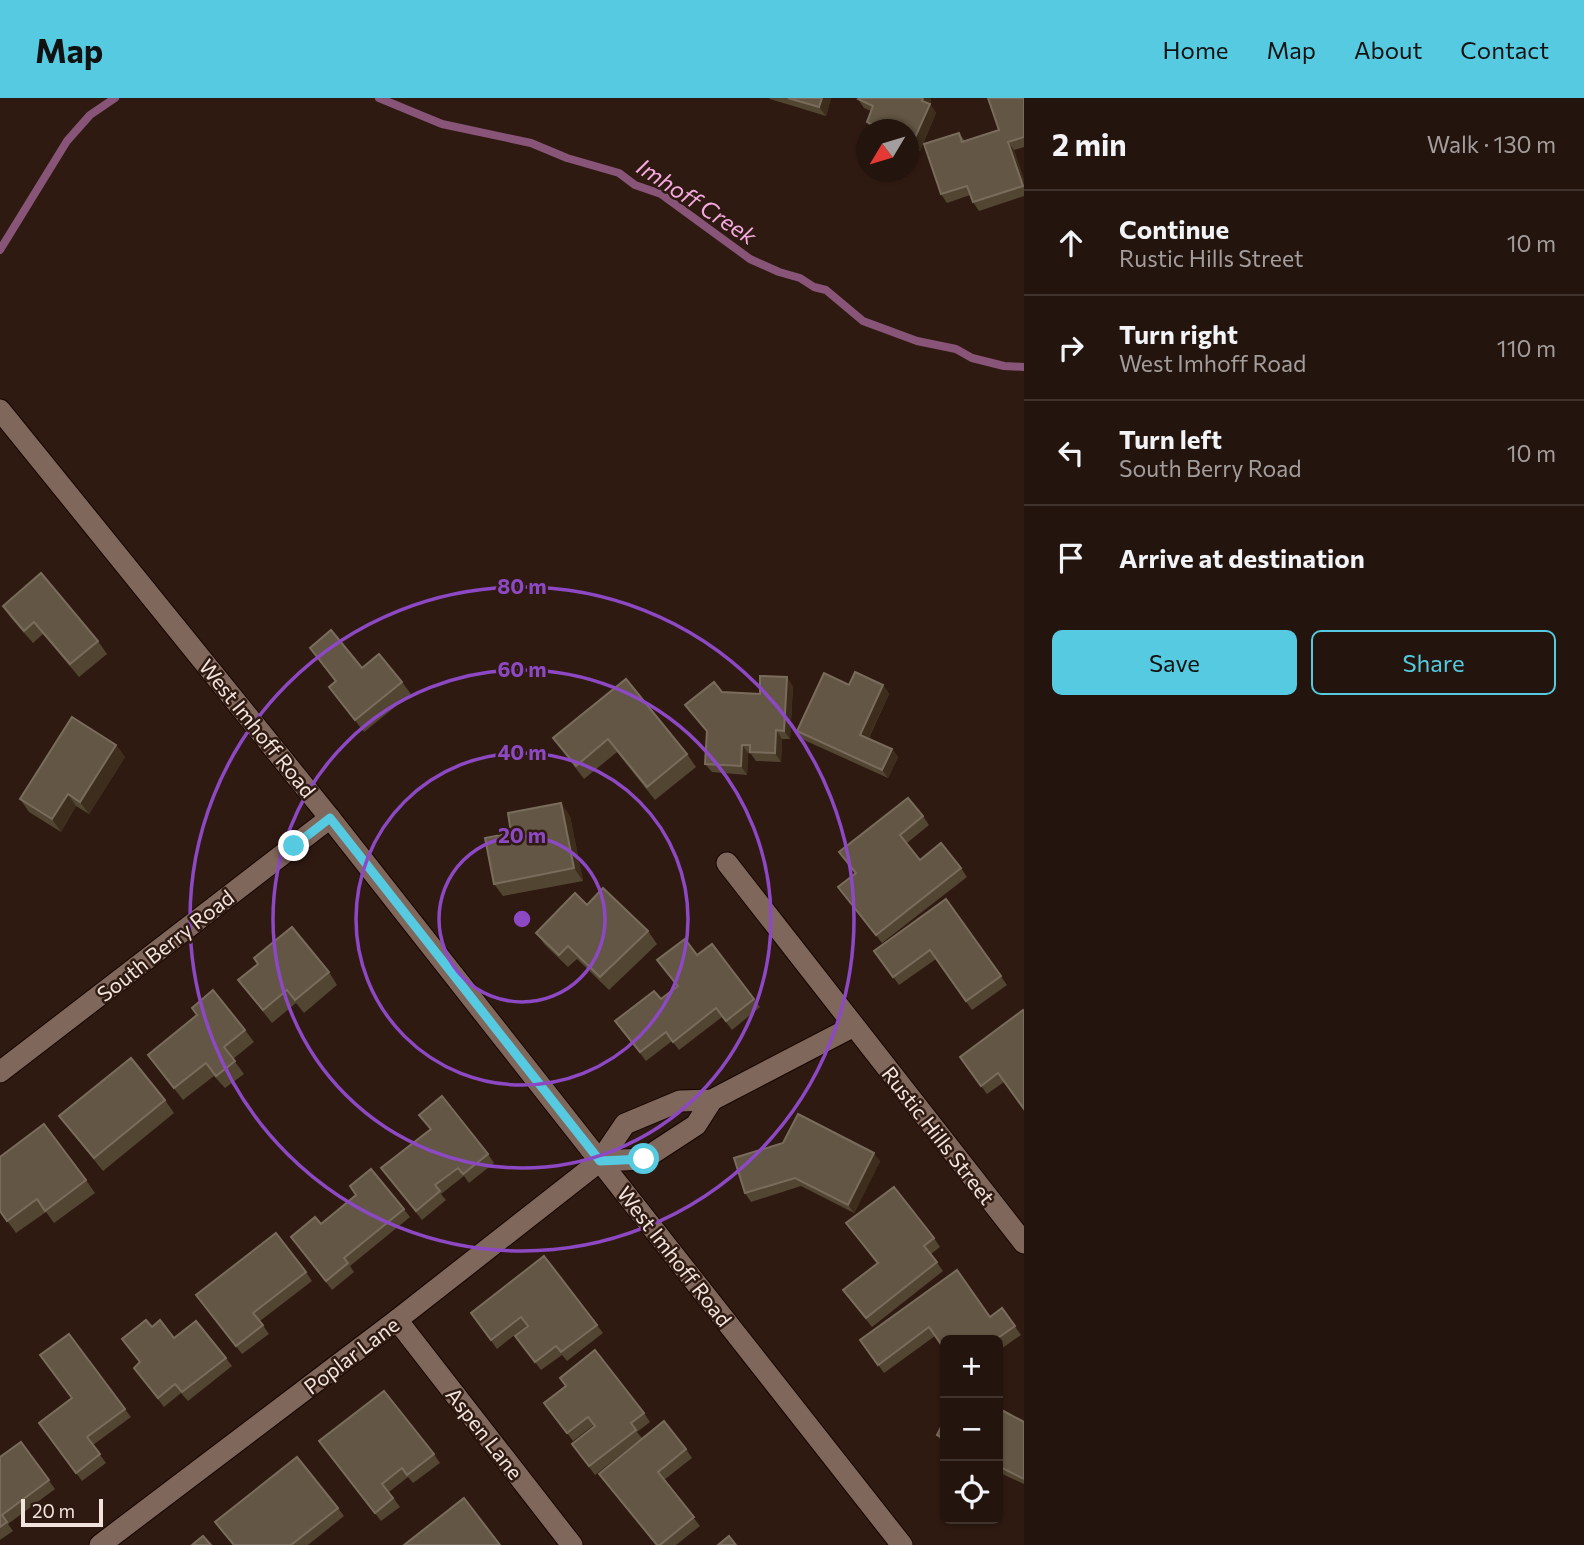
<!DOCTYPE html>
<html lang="en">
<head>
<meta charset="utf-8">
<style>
	:root { --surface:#23140d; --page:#2f211b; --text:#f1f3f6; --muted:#a39e9d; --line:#40332e; --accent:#55cae0 }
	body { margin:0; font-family:Commissioner,sans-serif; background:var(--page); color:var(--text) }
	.controls { position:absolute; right:21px; bottom:21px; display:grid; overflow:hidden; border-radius:10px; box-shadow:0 2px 5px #0004 }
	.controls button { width:63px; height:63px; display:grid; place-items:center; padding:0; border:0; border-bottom:2px solid var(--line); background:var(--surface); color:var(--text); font:35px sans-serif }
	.compass { position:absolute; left:856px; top:21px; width:63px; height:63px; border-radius:50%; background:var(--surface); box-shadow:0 2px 5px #0004; rotate:232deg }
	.scale { position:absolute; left:21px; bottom:18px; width:82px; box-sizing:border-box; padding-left:7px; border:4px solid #f2e4dd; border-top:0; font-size:19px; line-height:24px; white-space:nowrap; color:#f2e4dd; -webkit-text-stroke:5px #2f1a11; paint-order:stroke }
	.stop { position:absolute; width:21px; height:21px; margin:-16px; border:5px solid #55cae0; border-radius:50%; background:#fff }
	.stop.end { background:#55cae0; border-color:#fff; box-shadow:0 2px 7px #0008 }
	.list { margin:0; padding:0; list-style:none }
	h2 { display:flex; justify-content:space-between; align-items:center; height:91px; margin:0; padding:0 28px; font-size:30px }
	h2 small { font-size:23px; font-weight:400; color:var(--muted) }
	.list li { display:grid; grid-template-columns:46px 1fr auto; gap:21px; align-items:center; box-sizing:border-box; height:105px; padding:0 28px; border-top:2px solid var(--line) }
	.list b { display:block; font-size:26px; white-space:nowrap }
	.list p { margin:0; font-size:23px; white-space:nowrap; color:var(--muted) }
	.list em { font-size:23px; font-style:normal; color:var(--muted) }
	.actions { display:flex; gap:14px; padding:21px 28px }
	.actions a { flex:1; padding:16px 0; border:2px solid var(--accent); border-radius:10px; text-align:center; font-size:24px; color:var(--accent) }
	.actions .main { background:var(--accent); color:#111 }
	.icon { flex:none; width:38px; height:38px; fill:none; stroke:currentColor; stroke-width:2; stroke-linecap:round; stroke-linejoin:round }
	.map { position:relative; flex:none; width:1024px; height:1447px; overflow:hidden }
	header { display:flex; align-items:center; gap:42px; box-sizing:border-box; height:98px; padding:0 35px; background:var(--accent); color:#111 }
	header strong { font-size:33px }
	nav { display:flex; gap:38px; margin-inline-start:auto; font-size:24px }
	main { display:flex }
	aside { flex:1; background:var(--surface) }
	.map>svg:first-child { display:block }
</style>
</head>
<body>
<header>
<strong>Map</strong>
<nav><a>Home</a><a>Map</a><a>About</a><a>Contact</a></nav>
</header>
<main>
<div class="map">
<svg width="1024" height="1447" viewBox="0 0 1024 1447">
	<rect width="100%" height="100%" fill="#2f1a11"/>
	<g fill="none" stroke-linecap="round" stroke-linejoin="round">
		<g stroke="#885579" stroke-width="8">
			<path d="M379 0 442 26 531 45 567 60 619 75 635 87 661 96 750 161 779 174 800 180 814 189 826 192 863 223 917 243 956 251 972 260 1004 268 1024 269"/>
			<path d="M0 152 67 43 90 17 115 0"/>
		</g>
		<g stroke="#160501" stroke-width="23">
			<g id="minor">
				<path d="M727 765 1024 1145"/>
				<path d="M600 1063 644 1061 696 1027 712 1002"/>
				<path d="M397 1222 572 1447"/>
				<path d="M100 1447 397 1222 600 1063 625 1026 680 1003 712 1002 854 928"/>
			</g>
		</g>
		<g stroke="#160501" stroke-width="23">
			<g id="tertiary">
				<path d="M0 312 330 720 902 1447"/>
				<path d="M0 974 330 720"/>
			</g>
		</g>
		<use href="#minor" stroke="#80675c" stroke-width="21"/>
		<use href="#tertiary" stroke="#80675c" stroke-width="21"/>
	</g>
	<g fill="#524532">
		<path d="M769 0H831L826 18 770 1Z"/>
		<path d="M859 0H930L931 2 930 6 936 15 920 53 908 48V32H872L867 24 871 13 864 10 858 1Z"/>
		<path d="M1024 0V49L1014 52 1024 82V98L979 113 973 104 970 97 947 105 941 96 959 35 965 43 999 32Z"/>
		<path d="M3 508 98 543 107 556 79 579 43 536 33 545 11 520Z"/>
		<path d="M310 550 362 570 402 584 411 596 364 634 329 589 335 584Z"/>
		<path d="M626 581 687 656 696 669 655 702 617 654 584 681 553 640Z"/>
		<path d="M849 587H883L889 596 869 640 892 651 898 659 888 680 804 642 797 633Z"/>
		<path d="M793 588 790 641H782L781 664 756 663 751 656 748 655 747 677 712 674 705 666 707 634 685 607 722 594 760 596Z"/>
		<path d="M116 647 125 659 89 716 76 708 61 734 29 714 20 701Z"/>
		<path d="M570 718 583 783 503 798 494 786 511 735Z"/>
		<path d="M923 718 929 727 907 745 920 762 961 770 967 779 882 845 838 789 855 776 839 754Z"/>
		<path d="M946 801 1007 887 972 912 936 861 899 887 874 853Z"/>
		<path d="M587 807 648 833 657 846 609 892 577 861 568 869 545 847 536 835Z"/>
		<path d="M697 857 754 901 760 909 732 932 722 919 679 952 672 943 646 963 615 923 661 901 677 889 657 862Z"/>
		<path d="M329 874 337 887 304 915 296 905 272 925 238 882Z"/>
		<path d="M1023 912 1004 984 987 996 960 959Z"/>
		<path d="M245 932 254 944 233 961 244 976 225 990 214 978 183 1002 148 957Z"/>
		<path d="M165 1002 174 1015 103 1073 59 1018Z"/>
		<path d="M783 1045 880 1063 854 1115 801 1088 751 1104 745 1095Z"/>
		<path d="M488 1056 494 1065 469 1085 464 1078 441 1096 446 1102 422 1122 381 1070Z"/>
		<path d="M86 1082 95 1095 54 1125 46 1114 16 1135 0 1113Z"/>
		<path d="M404 1111 410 1119 350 1168 354 1174 332 1192 291 1139 321 1126Z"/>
		<path d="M846 1125 934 1140 940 1149 931 1156 943 1173 872 1229 843 1192 877 1166Z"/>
		<path d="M544 1158 603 1235 567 1263 562 1257 541 1272 515 1238 528 1228 527 1227 497 1251 471 1215Z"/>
		<path d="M306 1174 312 1183 260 1223 269 1236 242 1256 196 1197Z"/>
		<path d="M1002 1210 1021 1237 998 1253V1242H945L935 1238 884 1275 860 1242 990 1219Z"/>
		<path d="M152 1229 174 1240 226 1260 232 1268 188 1303 181 1295 164 1309 134 1270 140 1265Z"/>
		<path d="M69 1236 131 1319 93 1347 106 1365 82 1383 39 1325 71 1300Z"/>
		<path d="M544 1305 644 1315 650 1324 637 1334 642 1340 595 1377 572 1346 595 1328 594 1327 573 1343Z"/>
		<path d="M998 1310 1024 1324V1386L998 1374V1375Z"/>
		<path d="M945 1321V1347L943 1346 937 1337Z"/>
		<path d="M319 1343 434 1356 440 1365 413 1385 408 1379 389 1394 400 1409 381 1423Z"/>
		<path d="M21 1344 55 1391 8 1426 13 1433 0 1442V1359Z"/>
		<path d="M686 1351 692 1360 664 1382 700 1428 676 1447H656L599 1376Z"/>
		<path d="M338 1410 344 1418 308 1447H233L215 1424Z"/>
	</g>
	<g fill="#3d2d1d">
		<path d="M822 0H831L826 18 819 9Z"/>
		<path d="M923 0H930L931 2 928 10 930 6 936 15 920 53 913 44Z"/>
		<path d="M1008 44 1014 52 1024 82V89Z"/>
		<path d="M787 579 793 588 790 641 784 633Z"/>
		<path d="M883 587 889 596 866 645 860 637Z"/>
		<path d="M776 632 782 641 781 664 775 655Z"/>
		<path d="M116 647 125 659 89 716 80 704Z"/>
		<path d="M742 647 748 655 747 677 741 668Z"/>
		<path d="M892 651 898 659 888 680 882 672Z"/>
		<path d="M68 696 76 708 61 734 52 721Z"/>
		<path d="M561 705 570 718 583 783 574 770Z"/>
		<path d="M874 1055 880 1063 854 1115 848 1107Z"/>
	</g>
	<g fill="#635644" stroke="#7a6c5c" stroke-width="2">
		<path d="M788 0H822L819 9Z"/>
		<path d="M859 0H923L922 3 930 6 913 44 908 42V32H884L867 24 873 8 858 1Z"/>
		<path d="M988 0H1024V39L1008 44 1023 88 973 104 967 88 941 96 924 46 959 35 962 44 999 32Z"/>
		<path d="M41 475 98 543 70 566 34 524 24 533 3 508Z"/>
		<path d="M331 532 362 570 379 556 402 584 355 622 329 589 336 583 310 550Z"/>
		<path d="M855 574 883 587 860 637 892 651 882 672 797 633 824 575 849 587Z"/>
		<path d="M760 578 787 579 784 633 776 632 775 655 750 654V647H742L741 668 705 666 707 633 685 607 714 584 722 594 760 596Z"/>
		<path d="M626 581 687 656 647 689 608 641 576 668 553 640Z"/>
		<path d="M72 619 116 647 80 704 68 696 52 721 20 701Z"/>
		<path d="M908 700 923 718 900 737 920 762 941 745 961 770 876 837 838 789 856 775 839 754Z"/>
		<path d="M561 705 574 770 494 786 485 740 511 735 508 715Z"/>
		<path d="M603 790 648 833 600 879 568 848 559 857 536 835 575 795 587 807Z"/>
		<path d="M946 801 1001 878 966 903 930 852 893 879 874 853Z"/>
		<path d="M292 829 329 874 295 902 287 892 263 912 238 882 258 866 254 860Z"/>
		<path d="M685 841 697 857 712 846 754 901 726 923 716 910 673 944 666 934 640 954 615 923 654 893 661 901 678 888 657 862Z"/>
		<path d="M213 892 245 932 224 949 235 963 216 978 206 965 174 990 148 957 197 917 192 910Z"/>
		<path d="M1023 912 1024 913V1011L998 975 981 988 960 959Z"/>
		<path d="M131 960 165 1002 94 1060 59 1018Z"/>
		<path d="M442 998 488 1056 463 1076 458 1070 435 1087 440 1093 416 1113 381 1070 431 1031 419 1017Z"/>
		<path d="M798 1016 874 1055 848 1107 795 1080 745 1095 734 1060 783 1045Z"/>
		<path d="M44 1026 86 1082 45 1113 37 1101 7 1123 0 1113V1059Z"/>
		<path d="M371 1071 404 1111 344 1160 348 1165 326 1183 291 1139 315 1119 321 1126 356 1097 350 1088Z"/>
		<path d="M894 1089 934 1140 924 1148 937 1164 866 1220 843 1192 878 1165 846 1125Z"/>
		<path d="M276 1135 306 1174 253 1215 263 1227 236 1248 196 1197Z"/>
		<path d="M544 1158 597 1227 561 1254 556 1248 535 1264 515 1238 528 1228 521 1219 491 1242 471 1215Z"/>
		<path d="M957 1172 990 1219 1002 1210 1015 1228 995 1242H945V1252L929 1229 878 1267 860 1242Z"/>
		<path d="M146 1222 152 1229 160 1222 174 1240 196 1223 226 1260 182 1294 175 1286 158 1300 134 1270 140 1264 122 1241Z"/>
		<path d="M69 1236 125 1311 87 1339 100 1356 76 1375 39 1325 72 1300 40 1257Z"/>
		<path d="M595 1252 644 1315 631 1325 636 1332 589 1368 572 1346 595 1328 588 1319 567 1335 544 1305 566 1288 560 1280Z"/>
		<path d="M384 1293 434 1356 407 1377 402 1370 382 1386 393 1400 375 1415 319 1343Z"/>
		<path d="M998 1310 1024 1324V1381L998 1368Z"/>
		<path d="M945 1321V1341L937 1337Z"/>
		<path d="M664 1323 686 1351 658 1374 694 1419 660 1447H657L599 1376Z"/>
		<path d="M21 1344 49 1382 2 1417 7 1424 0 1429V1359Z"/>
		<path d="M297 1359 338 1410 291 1447H234L215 1424Z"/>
		<path d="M464 1400 500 1447H404Z"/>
		<path d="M203 1438 211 1447H192Z"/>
		<path d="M729 1438 736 1447H718Z"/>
	</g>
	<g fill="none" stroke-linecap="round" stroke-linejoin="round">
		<path stroke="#55cae0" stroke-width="9" d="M294 748 330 720 600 1063 644 1061"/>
	</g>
	<g fill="none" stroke="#8d48c4" stroke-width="3.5">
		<circle cx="522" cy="821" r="83"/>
		<circle cx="522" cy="821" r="166"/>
		<circle cx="522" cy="821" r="249"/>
		<circle cx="522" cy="821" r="332"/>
	</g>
	<g text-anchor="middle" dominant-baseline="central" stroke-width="5" stroke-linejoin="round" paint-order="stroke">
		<g font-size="21" fill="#f2e4dd" stroke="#2f1a11">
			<text transform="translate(258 630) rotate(51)">West Imhoff Road</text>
			<text transform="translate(165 847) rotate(-38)">South Berry Road</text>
			<text transform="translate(939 1037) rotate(52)">Rustic Hills Street</text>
			<text transform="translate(675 1158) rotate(52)">West Imhoff Road</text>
			<text transform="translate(351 1257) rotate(-37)">Poplar Lane</text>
			<text transform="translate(485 1335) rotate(52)">Aspen Lane</text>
		</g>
		<g font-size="23" font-style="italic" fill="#f7aae1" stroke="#2f1a11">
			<text transform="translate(697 103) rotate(33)">Imhoff Creek</text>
		</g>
	</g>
	<circle cx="522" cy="821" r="10" fill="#8d48c4" stroke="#2f1a11" stroke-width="3.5"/>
	<g font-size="21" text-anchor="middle" font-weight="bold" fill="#8d48c4" stroke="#2f1a11" stroke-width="5" stroke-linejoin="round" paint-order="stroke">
		<text x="522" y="496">80 m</text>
		<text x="522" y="579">60 m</text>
		<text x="522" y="662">40 m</text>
		<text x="522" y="745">20 m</text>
	</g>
</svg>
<div class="controls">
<button>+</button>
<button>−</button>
<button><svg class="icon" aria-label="locate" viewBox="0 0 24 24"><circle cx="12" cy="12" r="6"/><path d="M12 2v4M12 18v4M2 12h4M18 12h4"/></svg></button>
</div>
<svg class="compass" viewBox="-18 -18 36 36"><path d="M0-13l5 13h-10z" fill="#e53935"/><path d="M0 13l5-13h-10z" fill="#a39e9d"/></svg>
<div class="scale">20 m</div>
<div class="stop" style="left:644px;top:1061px"></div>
<div class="stop end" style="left:294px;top:748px"></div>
</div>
<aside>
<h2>2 min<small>Walk · 130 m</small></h2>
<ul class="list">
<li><svg class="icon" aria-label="ahead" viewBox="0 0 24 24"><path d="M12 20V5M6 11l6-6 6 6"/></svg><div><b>Continue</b><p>Rustic Hills Street</p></div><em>10 m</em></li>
<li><svg class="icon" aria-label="right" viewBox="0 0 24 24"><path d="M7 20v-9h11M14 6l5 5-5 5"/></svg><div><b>Turn right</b><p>West Imhoff Road</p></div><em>110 m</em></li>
<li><svg class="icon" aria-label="left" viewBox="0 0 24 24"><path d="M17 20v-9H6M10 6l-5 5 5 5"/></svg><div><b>Turn left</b><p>South Berry Road</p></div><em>10 m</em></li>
<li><svg class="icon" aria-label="arrive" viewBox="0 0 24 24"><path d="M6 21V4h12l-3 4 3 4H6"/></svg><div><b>Arrive at destination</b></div></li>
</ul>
<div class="actions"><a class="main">Save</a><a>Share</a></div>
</aside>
</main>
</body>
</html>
